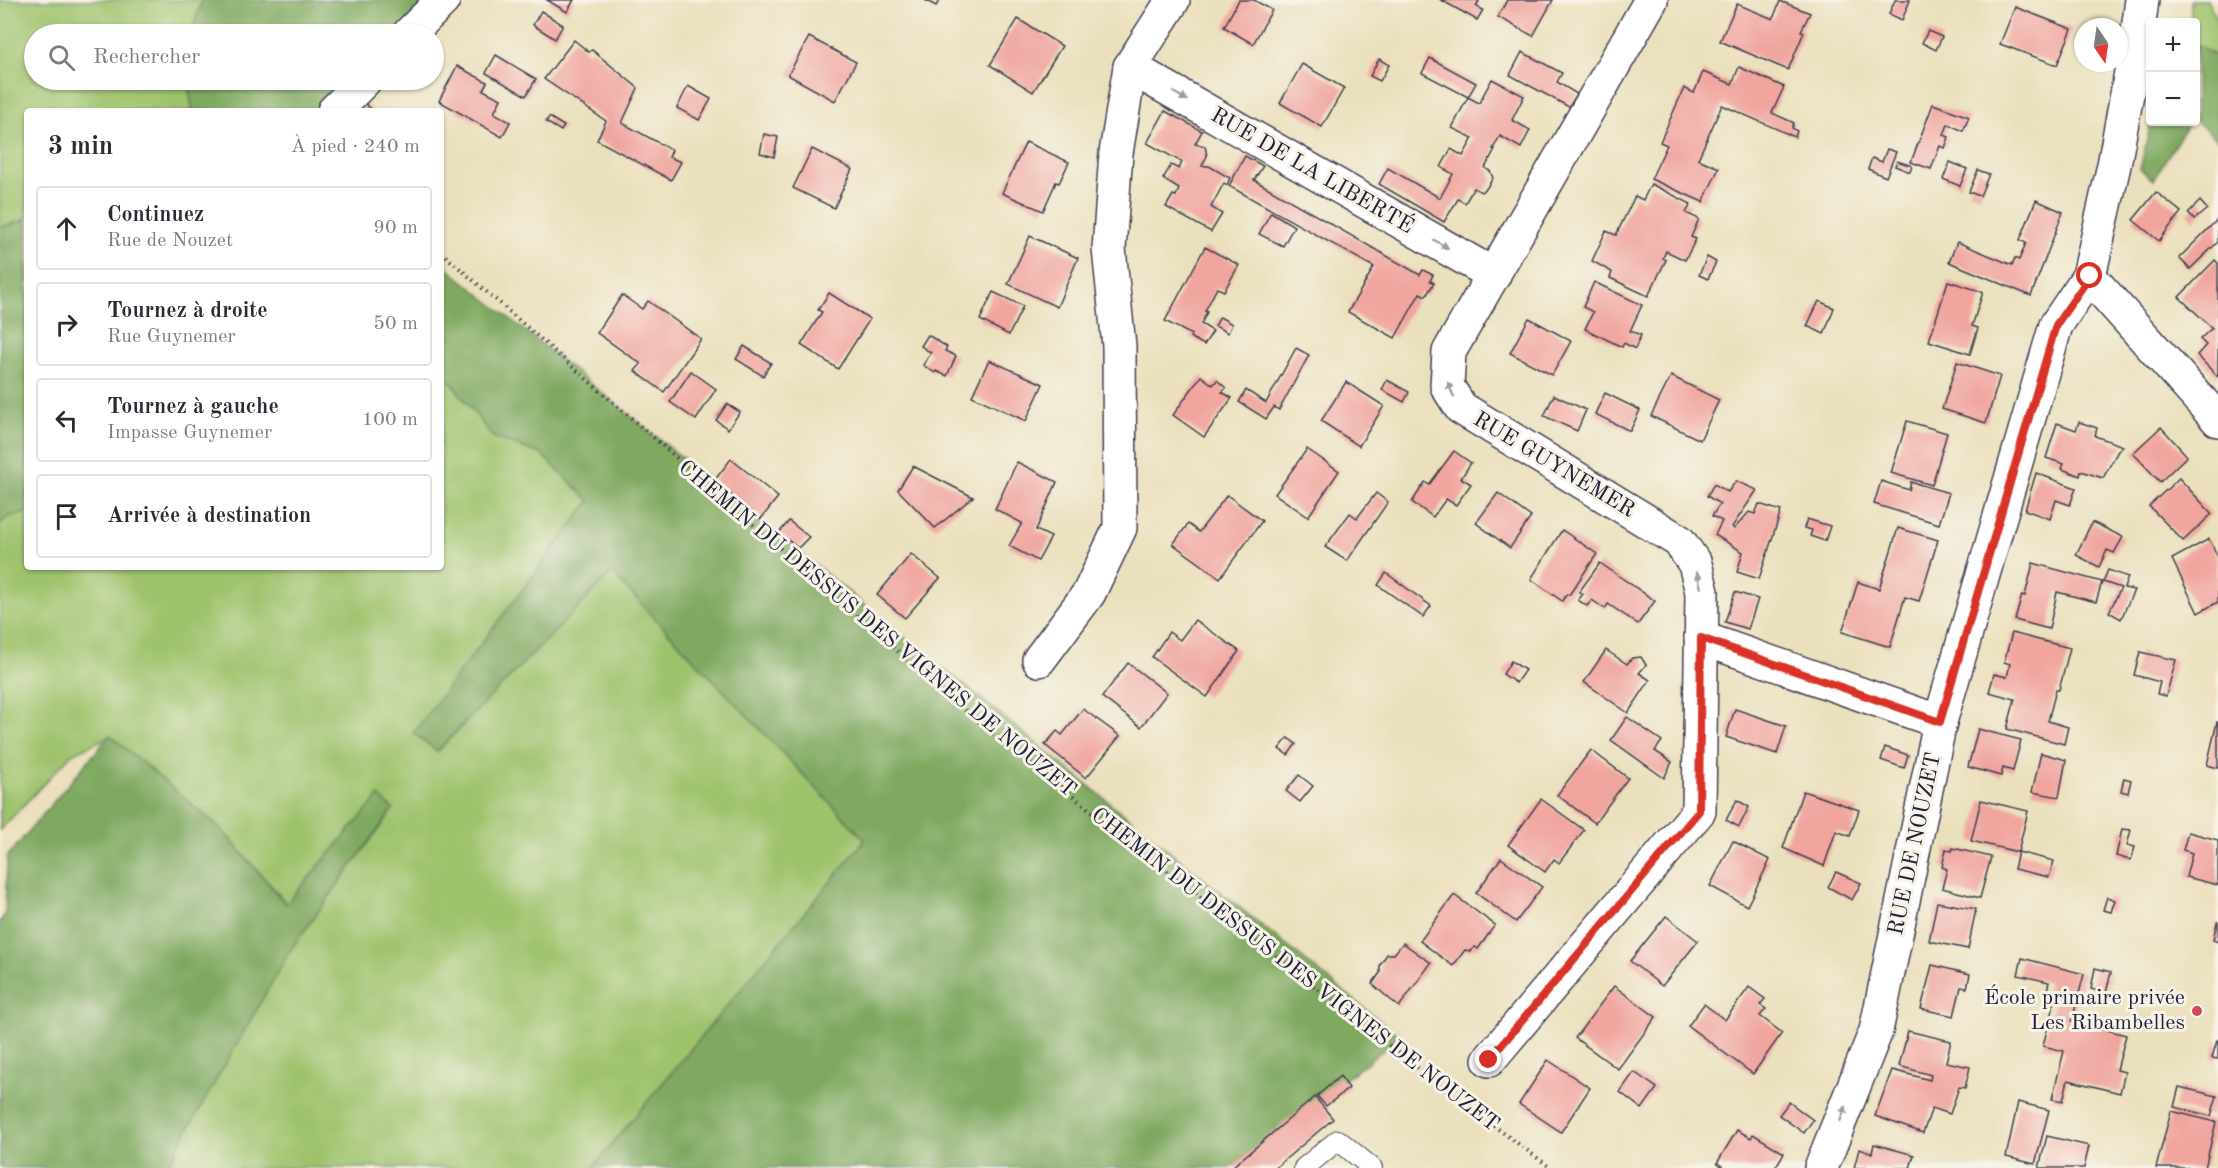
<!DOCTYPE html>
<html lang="fr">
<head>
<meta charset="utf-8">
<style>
	:root { --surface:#fff; --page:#f7f7f7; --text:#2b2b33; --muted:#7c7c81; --line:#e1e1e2 }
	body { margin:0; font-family:"Old Standard TT",serif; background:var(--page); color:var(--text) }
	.controls { position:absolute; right:18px; top:18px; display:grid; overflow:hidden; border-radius:6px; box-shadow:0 2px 4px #0004 }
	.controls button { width:54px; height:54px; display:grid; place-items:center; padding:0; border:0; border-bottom:2px solid var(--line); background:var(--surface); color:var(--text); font:30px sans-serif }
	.compass { position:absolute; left:2074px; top:18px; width:54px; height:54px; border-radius:50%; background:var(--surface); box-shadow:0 2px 4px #0004; rotate:167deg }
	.stop { position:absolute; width:18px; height:18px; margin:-14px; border:4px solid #d93025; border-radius:50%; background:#fff }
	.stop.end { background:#d93025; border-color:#fff; box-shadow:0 2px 6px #0008 }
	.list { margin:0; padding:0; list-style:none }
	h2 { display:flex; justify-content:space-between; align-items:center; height:78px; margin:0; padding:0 24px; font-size:26px }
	h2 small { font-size:20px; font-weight:400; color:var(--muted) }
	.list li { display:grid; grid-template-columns:39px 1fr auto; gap:18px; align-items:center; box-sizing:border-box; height:84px; margin:0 12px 12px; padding:0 12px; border:2px solid var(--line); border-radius:6px }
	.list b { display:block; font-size:22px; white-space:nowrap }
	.list p { margin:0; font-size:20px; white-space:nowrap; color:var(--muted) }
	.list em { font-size:20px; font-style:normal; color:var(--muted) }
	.icon { flex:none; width:33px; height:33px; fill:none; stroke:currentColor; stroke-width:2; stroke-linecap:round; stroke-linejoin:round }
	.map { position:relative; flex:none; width:2218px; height:1168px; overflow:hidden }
	.search { position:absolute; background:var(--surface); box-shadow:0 2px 4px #0004; left:24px; top:24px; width:420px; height:66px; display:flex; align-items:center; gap:15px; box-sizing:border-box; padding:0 21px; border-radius:33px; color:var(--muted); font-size:22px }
	.panel { position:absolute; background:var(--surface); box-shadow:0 2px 4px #0004; left:24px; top:108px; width:420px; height:462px; border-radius:6px }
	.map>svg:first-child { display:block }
</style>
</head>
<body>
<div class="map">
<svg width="2218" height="1168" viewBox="0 0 2218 1168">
	<rect width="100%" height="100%" fill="#f7f3e8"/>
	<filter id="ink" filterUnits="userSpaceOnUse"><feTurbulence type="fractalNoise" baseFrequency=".0167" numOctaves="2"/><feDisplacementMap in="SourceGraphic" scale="12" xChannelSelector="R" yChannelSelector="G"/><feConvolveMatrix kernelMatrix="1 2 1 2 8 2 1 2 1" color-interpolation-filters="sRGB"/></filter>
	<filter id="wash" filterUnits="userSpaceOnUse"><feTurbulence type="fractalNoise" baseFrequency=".008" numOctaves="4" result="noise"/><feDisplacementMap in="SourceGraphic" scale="24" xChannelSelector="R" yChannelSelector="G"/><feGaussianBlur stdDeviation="1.35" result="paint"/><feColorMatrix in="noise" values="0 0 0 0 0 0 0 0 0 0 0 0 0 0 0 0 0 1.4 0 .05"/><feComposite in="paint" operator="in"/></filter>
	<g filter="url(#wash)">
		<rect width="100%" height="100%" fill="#ebe0bd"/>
		<g fill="#9fc36d" stroke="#607254" stroke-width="1.5">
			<path d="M0 0H202L191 34H34V80H187L193 111H27V219L0 228Z"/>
			<path d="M2191 0H2207L2218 19V57L2196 45V22H2191Z"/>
			<path d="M441 369 493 437 541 454 590 501 414 733 438 751 611 572 866 840 592 1168H166L291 949 393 809 379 797 287 904 221 829 110 736 72 754 0 830V524L8 517 27 513V567H441Z"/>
		</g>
		<g fill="#7fa960" stroke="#50664e" stroke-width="1.5">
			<path d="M202 0H435L400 34H191Z"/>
			<path d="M2196 45 2218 57V140L2196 121Z"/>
			<path d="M187 80H356L324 111H193Z"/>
			<path d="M2151 122H2189L2153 180 2140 169Z"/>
			<path d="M27 219V513L8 517 0 524V228Z"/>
			<path d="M441 263 1400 1037 1230 1168H592L865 840 612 573 437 751 413 733 590 501 541 454 493 437 441 369Z"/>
			<path d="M110 735 221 829 286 904 379 796 393 809 291 949 166 1168H3L0 1166V922L5 914 7 857Z"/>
		</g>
		<g id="blocks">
			<g fill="#f0a59f">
				<path d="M547 0H574L567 12Z"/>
				<path d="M925 0H940L936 6Z"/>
				<path d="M1239 0H1254L1272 10 1253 44 1224 27Z"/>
				<path d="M1441 0H1477L1479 1 1476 6 1483 10 1477 20Z"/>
				<path d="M1507 0H1553L1533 36 1498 17Z"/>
				<path d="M1895 0H1910L1902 20 1889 14Z"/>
				<path d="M1780 1 1810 13 1801 31 1804 32 1788 70 1720 41 1737 4 1773 19Z"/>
				<path d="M2015 7 2072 29 2057 65 2000 44Z"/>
				<path d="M541 11 563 25 555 39 533 25Z"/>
				<path d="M1018 19 1062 46 1033 92 990 65Z"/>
				<path d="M1928 31 1942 37 1936 50 1922 43Z"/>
				<path d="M809 37 856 62 835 101 788 75Z"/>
				<path d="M574 40 589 52 592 50 638 88 622 123 672 150 669 157 681 162 671 180 597 140 606 121 544 79Z"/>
				<path d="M1522 52 1562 73 1557 82 1577 94 1569 107 1510 75Z"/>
				<path d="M496 55 536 79 526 96 486 73Z"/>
				<path d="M1430 58 1476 83 1468 97 1422 73Z"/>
				<path d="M1379 59 1389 65 1380 81 1370 76Z"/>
				<path d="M1302 64 1344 88 1322 127 1280 103Z"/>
				<path d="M457 66 487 82 483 90 501 99 494 113 510 122 502 137 439 101Z"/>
				<path d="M1739 67 1784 87 1772 113 1794 123 1792 128 1797 131 1795 137 1722 105 1698 159 1719 168 1703 202 1651 179 1667 145 1660 142 1684 88 1694 93 1703 72 1732 84Z"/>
				<path d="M1492 79 1524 96 1512 120 1530 130 1521 148 1500 136 1493 149H1495L1485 168 1490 171 1493 178 1486 189 1481 192 1474 188 1465 203 1458 199 1444 222 1379 184 1388 168 1440 198 1453 174 1441 167 1451 149 1463 156 1473 138 1452 128 1468 97 1479 103Z"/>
				<path d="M688 86 711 99 699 120 677 108Z"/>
				<path d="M364 103 374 111H357Z"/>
				<path d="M1933 104 1969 117 1963 131 1948 124 1944 135 1949 137 1945 148 1940 146 1931 169 1911 162Z"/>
				<path d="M1165 111 1202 131 1195 144 1205 146 1207 156 1202 166H1209L1230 178 1227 185 1224 183 1211 207 1222 214 1211 232 1166 207 1173 195 1176 196 1179 189 1163 179 1171 165 1179 169 1182 162 1147 143Z"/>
				<path d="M549 117 564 126 561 131 546 122Z"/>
				<path d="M764 134 778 137 774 157 760 153Z"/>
				<path d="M1026 142 1069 162 1059 183 1056 182 1043 211 1002 193Z"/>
				<path d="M812 149 852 169 834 208 793 188Z"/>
				<path d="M1887 149 1896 152 1886 177 1868 169 1872 158 1882 162Z"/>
				<path d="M1245 156 1263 166 1254 180 1420 275 1423 270 1433 275 1430 281 1434 283 1426 296 1420 293 1395 338 1348 312 1374 267 1229 186Z"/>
				<path d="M1897 161 1912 166 1910 172 1895 166Z"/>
				<path d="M1950 162 1967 169 1960 186 1943 179Z"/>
				<path d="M1978 170 1989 174 1980 196 1969 192Z"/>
				<path d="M1651 184 1691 204 1686 213 1699 219 1691 237 1696 239 1685 260 1666 251 1663 258 1666 260 1648 296 1610 278 1612 272 1592 261 1606 231 1616 235 1635 196 1643 200Z"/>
				<path d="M2156 192 2181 212 2159 241 2133 220Z"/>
				<path d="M2036 200 2063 212 2031 296 1949 262 1957 242 2012 265 2015 258 2019 260 2026 243 2020 240Z"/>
				<path d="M2200 201 2207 209 2194 220 2188 213Z"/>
				<path d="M1271 212 1294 226 1283 246 1259 234Z"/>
				<path d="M2218 219V242L2190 269 2179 258Z"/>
				<path d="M1030 236 1078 258 1057 307 1008 284Z"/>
				<path d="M1205 247 1239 265 1224 291 1217 288 1205 311 1207 312 1201 324 1213 331 1204 345 1190 337 1192 335 1165 321Z"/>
				<path d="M1707 257 1716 262 1708 279 1699 275Z"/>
				<path d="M2215 260 2218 263V377L2197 355 2206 345 2200 339 2212 328 2179 297Z"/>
				<path d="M1948 281 1983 292 1972 326 1978 328 1970 354 1929 341Z"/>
				<path d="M1594 282 1642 305 1630 331 1641 335 1635 349 1624 343 1622 347 1585 329 1593 312 1583 307Z"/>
				<path d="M993 292 1023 306 1009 335 980 320Z"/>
				<path d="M829 293 870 319 838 369 801 345 822 312 818 310Z"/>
				<path d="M622 295 642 309 648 301 701 339 664 392 635 371 641 364 597 333Z"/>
				<path d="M1819 301 1834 308 1824 334 1807 326Z"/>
				<path d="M1220 317 1232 324 1228 333 1215 326Z"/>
				<path d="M1529 318 1571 341 1552 375 1510 353Z"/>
				<path d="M928 335 947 347 945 351 956 356 947 376 936 371 935 373 923 365 931 353 921 346Z"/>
				<path d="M744 346 771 363 763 376 736 359Z"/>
				<path d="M1296 348 1309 355 1279 410 1274 407 1266 419 1239 402 1246 390 1266 403Z"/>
				<path d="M989 360 1043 384 1026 421 972 396Z"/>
				<path d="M1957 362 2000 376 1986 423 1942 409Z"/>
				<path d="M691 371 716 389 696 420 670 402Z"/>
				<path d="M1201 376 1213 385 1217 380 1226 388 1222 392 1232 398 1204 437 1173 415Z"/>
				<path d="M1671 376 1719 400 1700 440 1651 416Z"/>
				<path d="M1387 380 1409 392 1404 402 1382 390Z"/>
				<path d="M1346 382 1384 406 1359 446 1321 421Z"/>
				<path d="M1605 393 1640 410 1630 431 1595 414Z"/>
				<path d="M1554 395 1586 410 1577 431 1544 416Z"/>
				<path d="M727 404 740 412 728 429 716 420Z"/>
				<path d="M1907 421 1947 433 1932 485 1891 473Z"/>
				<path d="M2079 422 2097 428 2095 436 2123 446 2118 451 2103 478 2081 471 2080 476 2062 469 2064 464 2046 458 2057 423 2076 430Z"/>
				<path d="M2161 427 2187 456 2160 482 2133 453Z"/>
				<path d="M1307 449 1339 471 1308 517 1275 494Z"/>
				<path d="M1454 451 1471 463 1461 478 1471 484 1456 505 1446 499 1433 517 1412 502 1425 482 1429 485Z"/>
				<path d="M731 459 778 497 761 519 714 481Z"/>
				<path d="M1017 462 1057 482 1036 530 1051 537 1038 561 1009 546 1022 523 995 509Z"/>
				<path d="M913 466 973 497 935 528 898 490Z"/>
				<path d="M2036 473 2076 488 2070 505 2056 500 2050 519 2025 510Z"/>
				<path d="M2179 478 2212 514 2183 541 2149 506Z"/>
				<path d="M1736 481 1757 490 1732 527 1734 529 1749 512 1755 514 1759 504 1781 511 1759 579 1737 572 1743 552 1715 535 1722 521 1712 516 1720 504 1707 496 1714 484 1728 492Z"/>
				<path d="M1881 481 1909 490 1911 482 1949 493 1939 524 1874 504Z"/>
				<path d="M1376 493 1388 502 1347 561 1325 547 1350 513 1357 518Z"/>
				<path d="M1498 493 1531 517 1510 548 1476 523Z"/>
				<path d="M1227 495 1262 521 1220 578 1173 544 1188 524 1199 532Z"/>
				<path d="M1807 519 1830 526 1825 541 1810 536 1812 530 1804 528Z"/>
				<path d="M789 521 809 537 798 548 779 533Z"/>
				<path d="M2092 522 2123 537 2114 553 2107 550 2099 567 2076 555Z"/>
				<path d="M1898 528 1938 540 1919 601 1905 597 1890 647 1842 632 1858 582 1879 589Z"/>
				<path d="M1562 530 1597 554 1569 595 1567 594 1562 601 1531 579Z"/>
				<path d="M2209 539 2218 557V602L2198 613 2172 559Z"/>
				<path d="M911 554 940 578 905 618 877 595Z"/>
				<path d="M1600 563 1655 601 1638 624 1608 604 1605 609 1592 600 1587 606 1578 600 1583 594 1579 592Z"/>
				<path d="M2033 563 2102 582 2096 602 2057 592 2049 629 2015 620 2022 595 2025 596Z"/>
				<path d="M2108 570 2128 577 2124 588 2134 590 2121 619 2109 612 2121 588 2103 582Z"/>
				<path d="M1386 573 1431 606 1423 617 1378 585Z"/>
				<path d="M1735 592 1758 599 1748 629 1725 622Z"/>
				<path d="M1195 620 1239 651 1207 697 1152 657 1169 632 1180 640Z"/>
				<path d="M2012 633 2070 648 2059 690H2056L2048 721 2068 727 2064 744 2007 729 2015 699 1989 692 1994 674 2007 677 2010 664 2004 662Z"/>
				<path d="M1606 650 1627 664 1632 658 1641 657 1646 665 1639 673 1650 680 1628 713 1584 682Z"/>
				<path d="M2140 652 2176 660 2166 696 2157 694 2160 682 2134 675Z"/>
				<path d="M1511 661 1525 670 1516 683 1503 674Z"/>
				<path d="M1128 663 1167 693 1141 727 1102 697Z"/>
				<path d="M1083 709 1120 736 1086 778 1045 745 1057 731 1062 735Z"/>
				<path d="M1735 709 1786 726 1777 754 1726 737Z"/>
				<path d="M1627 717 1662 741 1655 751 1672 762 1664 778 1611 740Z"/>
				<path d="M2217 722H2218V768L2207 765Z"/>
				<path d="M1978 729 2021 740 2013 771 2003 768 2001 776 1968 767Z"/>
				<path d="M1288 738 1296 744 1288 755 1279 749Z"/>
				<path d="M1885 747 1908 755 1904 768 1881 760Z"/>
				<path d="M1591 750 1628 778 1595 823 1557 795Z"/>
				<path d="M2041 753 2066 760 2059 797 2032 792Z"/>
				<path d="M1299 775 1313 786 1300 802 1286 791Z"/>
				<path d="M2124 778 2131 780 2128 793 2121 791Z"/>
				<path d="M1803 791 1859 810 1850 836 1836 831 1824 866 1783 848Z"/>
				<path d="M1541 799 1584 830 1559 863 1554 859 1545 872 1508 845Z"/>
				<path d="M1737 800 1749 807 1739 827 1726 820Z"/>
				<path d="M1981 800 2028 811 2018 852 1971 841Z"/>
				<path d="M2122 829 2131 830 2127 845 2135 847 2131 860 2116 856Z"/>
				<path d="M2188 832 2218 840V885L2186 877 2192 853 2183 850Z"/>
				<path d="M1733 841 1770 860 1747 906 1710 886Z"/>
				<path d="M1953 848 1991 857 1980 898 1942 888 1947 869 1942 867 1946 849 1952 851Z"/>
				<path d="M2018 852 2054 861 2049 877 2014 869Z"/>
				<path d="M1501 858 1542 887 1516 922 1476 893Z"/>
				<path d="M1836 872 1861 883 1852 900 1828 887Z"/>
				<path d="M1454 895 1495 925 1478 949 1475 947 1470 951 1465 950 1453 966 1420 941Z"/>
				<path d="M2107 897 2115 900 2111 912 2103 910Z"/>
				<path d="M1937 902 1976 909 1968 949 1929 941Z"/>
				<path d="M1666 916 1698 941 1662 986 1630 961Z"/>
				<path d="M2217 922H2218V942L2213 940Z"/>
				<path d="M1403 943 1431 963 1399 1007 1372 984 1380 973V965L1387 954H1394Z"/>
				<path d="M2022 958 2084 974 2072 1021 2126 1035 2117 1070 2125 1072 2120 1093 2068 1080 2063 1101 2052 1099 2064 1051 2043 1046 2054 1002 2045 999 2049 982 2018 975Z"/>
				<path d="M1932 965 1970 974 1967 988 1961 987 1954 1016 1921 1009Z"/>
				<path d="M2095 968 2111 972 2106 993 2091 989Z"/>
				<path d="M1614 986 1656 1017 1618 1069 1575 1038Z"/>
				<path d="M1749 987 1765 999 1760 1005 1766 1009 1760 1016 1782 1033 1753 1074 1688 1026 1704 1004 1725 1020Z"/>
				<path d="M1908 1031 1951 1041 1946 1062 1970 1067 1965 1088 1959 1087 1950 1114 1932 1108 1923 1133 1875 1116 1892 1070 1930 1080 1931 1075 1899 1066Z"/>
				<path d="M2217 1040H2218V1059L2212 1058Z"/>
				<path d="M1548 1060 1590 1088 1561 1132 1519 1104Z"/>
				<path d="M1634 1072 1657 1088 1642 1109 1620 1092Z"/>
				<path d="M1340 1076 1349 1088 1326 1106 1317 1096Z"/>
				<path d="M2179 1087 2217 1096 2211 1116 2174 1107Z"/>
				<path d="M1315 1097 1333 1119 1275 1168H1231Z"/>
				<path d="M1789 1102 1813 1120 1804 1133 1779 1115Z"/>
				<path d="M2018 1102 2049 1110 2035 1164 2006 1157Z"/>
				<path d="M2171 1111 2216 1122 2205 1168H2156Z"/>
				<path d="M1737 1130 1751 1138 1753 1134 1784 1153 1775 1168H1725L1717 1163Z"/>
				<path d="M2047 1136 2089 1146 2084 1168H2039Z"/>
				<path d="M1874 1144 1914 1155 1910 1168H1854L1859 1149 1872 1153Z"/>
			</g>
		</g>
	</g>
	<g filter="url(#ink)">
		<use href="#blocks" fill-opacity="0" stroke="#403e4e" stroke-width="1.5"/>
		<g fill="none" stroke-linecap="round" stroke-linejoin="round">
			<g stroke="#403e4e" stroke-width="22">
				<path id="lane" d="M1304 1168 1338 1140 1372 1168"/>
			</g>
			<g stroke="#403e4e" stroke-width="36">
				<g id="street">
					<path d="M409 34 443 0"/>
					<path d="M1130 67 1494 275"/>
					<path d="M334 111 365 80"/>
					<path d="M2089 276 2218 420"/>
					<path d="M1701 638 1940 722"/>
					<path d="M1039 660 1089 593 1120 528 1119 346 1109 249 1116 153 1130 67 1173 0"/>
					<path d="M1489 1060 1699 811 1702 592 1695 564 1679 541 1461 408 1447 386 1449 352 1651 0"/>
					<path d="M1821 1168 1876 1031 1940 722 2056 325 2089 276 2114 165 2136 45 2142 0"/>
				</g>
			</g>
			<g stroke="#403e4e" stroke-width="4" stroke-dasharray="1.5 4.5" stroke-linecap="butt">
				<path d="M441 252 987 729 1456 1098 1551 1168"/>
				<path d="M1456 1098 1468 1085"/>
			</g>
			<use href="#lane" stroke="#fff" stroke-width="20"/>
			<use href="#street" stroke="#fff" stroke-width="33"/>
		</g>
		<defs><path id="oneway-solid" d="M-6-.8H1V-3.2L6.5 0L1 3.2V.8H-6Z" transform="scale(1.5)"/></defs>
		<g fill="#9c9ca7">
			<use href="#oneway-solid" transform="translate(1180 96) rotate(30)"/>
			<use href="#oneway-solid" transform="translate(1441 244) rotate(30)"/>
			<use href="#oneway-solid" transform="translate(1451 390) rotate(-113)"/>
			<use href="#oneway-solid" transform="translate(1699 580) rotate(-103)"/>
			<use href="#oneway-solid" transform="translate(1843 1114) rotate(-68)"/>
		</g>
	</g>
	<g fill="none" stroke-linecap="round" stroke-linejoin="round" filter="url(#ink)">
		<path stroke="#d93025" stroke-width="8" d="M1489 1060 1699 811 1701 638 1940 722 2056 325 2090 276"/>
	</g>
	<circle fill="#d1495b" stroke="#f7f3e8" stroke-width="2" cx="2197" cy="1011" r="6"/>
	<g text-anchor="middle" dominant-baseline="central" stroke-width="6" stroke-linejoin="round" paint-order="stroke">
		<g font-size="22" fill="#22223b" stroke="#f7f3e8">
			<text transform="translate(1312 171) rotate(30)">RUE DE LA LIBERTÉ</text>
			<text transform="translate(1554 465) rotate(31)">RUE GUYNEMER</text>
			<text transform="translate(877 629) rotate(40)">CHEMIN DU DESSUS DES VIGNES DE NOUZET</text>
			<text transform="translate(1915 844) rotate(-78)">RUE DE NOUZET</text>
			<text transform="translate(1295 970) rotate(38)">CHEMIN DU DESSUS DES VIGNES DE NOUZET</text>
		</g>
		<g font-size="22" fill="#22223b" stroke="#f7f3e8" text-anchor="end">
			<text x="2185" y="998">École primaire privée<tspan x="2185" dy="25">Les Ribambelles</tspan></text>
		</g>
	</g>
</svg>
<div class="controls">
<button>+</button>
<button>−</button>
</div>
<svg class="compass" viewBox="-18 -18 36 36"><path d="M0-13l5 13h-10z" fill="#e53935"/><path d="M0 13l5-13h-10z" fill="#7c7c81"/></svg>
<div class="stop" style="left:2090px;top:276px"></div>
<div class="stop end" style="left:1489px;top:1060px"></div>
<div class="search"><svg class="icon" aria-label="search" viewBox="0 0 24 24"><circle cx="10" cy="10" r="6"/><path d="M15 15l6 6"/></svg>Rechercher</div>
<section class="panel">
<h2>3 min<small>À pied · 240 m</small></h2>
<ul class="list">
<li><svg class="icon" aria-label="ahead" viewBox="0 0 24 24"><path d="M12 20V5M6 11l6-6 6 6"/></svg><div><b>Continuez</b><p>Rue de Nouzet</p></div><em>90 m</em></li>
<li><svg class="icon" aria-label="right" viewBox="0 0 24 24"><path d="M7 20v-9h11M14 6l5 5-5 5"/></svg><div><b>Tournez à droite</b><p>Rue Guynemer</p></div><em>50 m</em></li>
<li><svg class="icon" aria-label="left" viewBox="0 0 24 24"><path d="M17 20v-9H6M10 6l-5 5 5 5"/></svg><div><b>Tournez à gauche</b><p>Impasse Guynemer</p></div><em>100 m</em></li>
<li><svg class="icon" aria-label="arrive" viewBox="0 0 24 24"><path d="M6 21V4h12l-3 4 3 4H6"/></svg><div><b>Arrivée à destination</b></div></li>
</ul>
</section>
</div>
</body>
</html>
